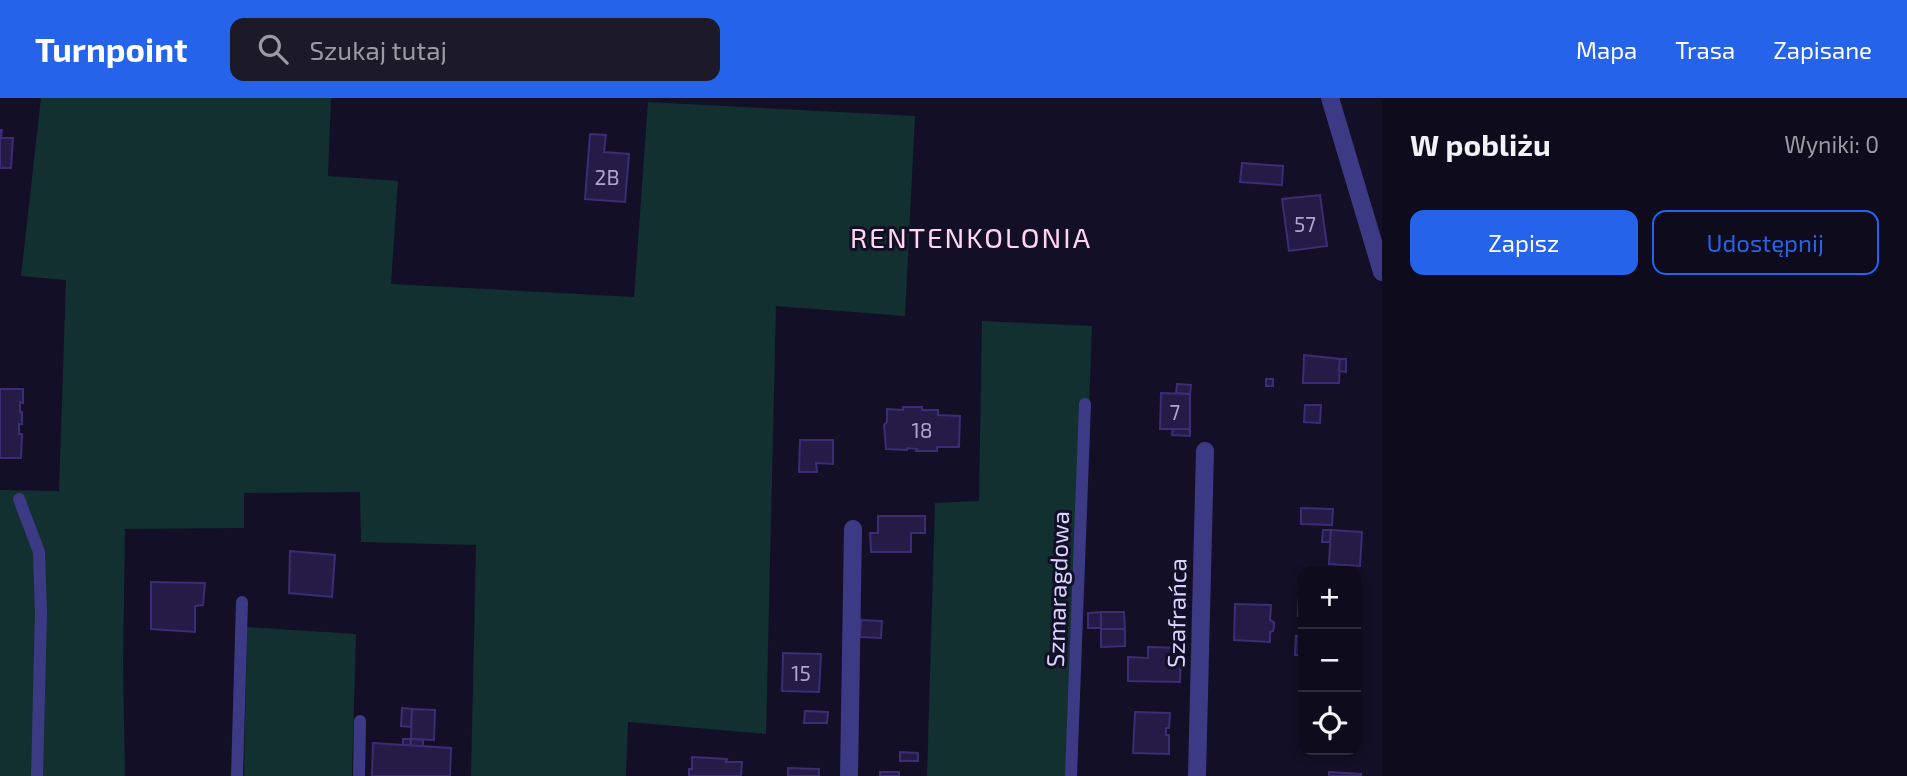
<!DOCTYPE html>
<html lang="pl">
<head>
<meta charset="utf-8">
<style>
	:root { --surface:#0e0b1c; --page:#1c1929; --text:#f1f3f6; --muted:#9b9ba3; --line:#2e2b3b; --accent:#2563eb }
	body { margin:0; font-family:"Exo 2",sans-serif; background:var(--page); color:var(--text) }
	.controls { position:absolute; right:21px; bottom:21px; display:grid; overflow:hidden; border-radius:14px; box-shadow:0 4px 10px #0003 }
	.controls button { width:63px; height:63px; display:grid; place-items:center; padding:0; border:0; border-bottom:2px solid var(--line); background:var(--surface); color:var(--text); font:35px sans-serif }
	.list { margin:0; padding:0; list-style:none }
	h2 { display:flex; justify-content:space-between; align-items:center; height:91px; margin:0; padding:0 28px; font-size:30px }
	h2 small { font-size:23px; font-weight:400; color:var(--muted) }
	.actions { display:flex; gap:14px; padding:21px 28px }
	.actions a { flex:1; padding:16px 0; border:2px solid var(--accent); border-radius:14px; text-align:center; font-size:24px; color:var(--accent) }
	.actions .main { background:var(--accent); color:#fff }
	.icon { flex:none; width:38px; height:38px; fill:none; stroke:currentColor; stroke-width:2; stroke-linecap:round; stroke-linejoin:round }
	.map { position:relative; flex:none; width:1382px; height:678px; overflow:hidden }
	header { display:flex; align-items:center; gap:42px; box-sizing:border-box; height:98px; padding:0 35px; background:var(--accent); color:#fff }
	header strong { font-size:33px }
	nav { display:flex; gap:38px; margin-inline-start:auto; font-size:24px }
	.search { width:490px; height:63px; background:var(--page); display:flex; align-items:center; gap:18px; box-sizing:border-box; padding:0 24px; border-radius:14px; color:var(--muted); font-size:26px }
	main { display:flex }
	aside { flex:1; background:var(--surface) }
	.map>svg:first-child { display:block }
</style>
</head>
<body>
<header>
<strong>Turnpoint</strong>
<div class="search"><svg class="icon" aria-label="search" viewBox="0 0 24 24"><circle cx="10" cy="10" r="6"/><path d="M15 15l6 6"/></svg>Szukaj tutaj</div>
<nav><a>Mapa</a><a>Trasa</a><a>Zapisane</a></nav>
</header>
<main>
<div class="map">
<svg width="1382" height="678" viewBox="0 0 1382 678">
	<rect width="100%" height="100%" fill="#130f26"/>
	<g fill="#12302f">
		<path d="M41 0H331L328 78 398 83 391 186 634 199 648 4 915 18 905 218 776 208 766 636 628 624 626 678H471L476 447 361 444 360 394 244 395V430L125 431 123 566 125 678H0V392L59 393 66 182 21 178Z"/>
		<path d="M982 223 1092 228 1076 678H927L935 405 979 403Z"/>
		<path d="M247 529 356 536 352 678H244Z"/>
	</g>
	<g fill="#241b47" stroke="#3b2d73" stroke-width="2">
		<path d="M0 32H2L1 40H13L11 70H0Z"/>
		<path d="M590 36 606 37 604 54 629 56 625 104 585 101Z"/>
		<path d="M1242 65 1283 68 1282 87 1240 84Z"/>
		<path d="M1320 97 1327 148 1289 153 1282 101Z"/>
		<path d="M1304 257 1340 261 1339 285H1303Z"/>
		<path d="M1340 261H1346V274L1339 273Z"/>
		<rect x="1266" y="281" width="7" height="7"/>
		<path d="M1177 286 1191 287 1190 296 1176 295Z"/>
		<path d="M0 291H23V305L20 304V314H22V326H19V336H22L21 360H0Z"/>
		<path d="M1161 295 1190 296V331H1160Z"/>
		<path d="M1305 307H1321L1320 325 1304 324Z"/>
		<path d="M903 309H922V312H938V317L960 318 959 349H937V353H916L917 351 907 350V352L886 351 884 327 887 324V311L903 312Z"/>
		<path d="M1173 331H1190V338L1172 337Z"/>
		<path d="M800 342H833V366L816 365 817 374H799Z"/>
		<path d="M1301 410 1333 411 1332 427 1301 426Z"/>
		<path d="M878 418H925V435H911V454H871L870 435H878Z"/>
		<path d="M1323 432H1331L1330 444H1322Z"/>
		<path d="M1331 432 1362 434 1360 468 1329 466Z"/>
		<path d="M290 453 335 457 332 499 289 495Z"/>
		<path d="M151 484 205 485 203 507 195 508V534L151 531Z"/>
		<path d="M1299 496H1303V518H1298Z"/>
		<path d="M1235 506 1271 507 1270 522 1274 524V529L1273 533 1270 534V544L1234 542Z"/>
		<path d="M1101 514V530H1088V515Z"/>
		<path d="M1101 514H1124L1125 531H1101Z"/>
		<path d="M861 522 882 523 881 540 860 539Z"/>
		<path d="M1101 531H1125V548L1101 549Z"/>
		<path d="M1356 534H1360L1359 562H1356Z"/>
		<path d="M1296 538H1303V557H1295Z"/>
		<path d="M1148 549 1181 550 1180 584 1128 583V559L1148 560Z"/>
		<path d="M783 555 821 556 819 594 782 593Z"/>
		<path d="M402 610 412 611 411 629 401 628Z"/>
		<path d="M412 611 435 612 434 642 411 641Z"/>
		<path d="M805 613 828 614 827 625H804Z"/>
		<path d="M1135 614 1170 615 1169 630H1166V637H1169V656L1133 655Z"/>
		<path d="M403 641H410L411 648H403Z"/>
		<path d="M411 641 423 642V649L411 648Z"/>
		<path d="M373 645 451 650 450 678H372Z"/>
		<path d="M900 654 918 655V663H900Z"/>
		<path d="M692 659 727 661 726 664H742L741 678H689V671H692Z"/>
		<path d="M788 670 819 671V678H788Z"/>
		<rect x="880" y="674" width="19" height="4"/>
		<path d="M1329 674 1361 676V678H1329Z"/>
	</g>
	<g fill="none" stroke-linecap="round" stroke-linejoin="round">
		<g stroke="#3d3a85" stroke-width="12">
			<path d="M19 401 39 454 41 515 37 678"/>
			<path d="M237 678 242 504"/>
			<path d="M359 678 360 623"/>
			<path d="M1071 678 1085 306"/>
		</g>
		<g stroke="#3d3a85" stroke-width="18">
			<path d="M1330 0 1382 174"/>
			<path d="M849 678 853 431"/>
			<path d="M1197 678 1205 353"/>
		</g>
	</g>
	<g text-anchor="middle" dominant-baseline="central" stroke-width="6" stroke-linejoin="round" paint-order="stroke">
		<g font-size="21" fill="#aca6d1">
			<text x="607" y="78">2B</text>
			<text x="1305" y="125">57</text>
			<text x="1175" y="313">7</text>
			<text x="922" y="331">18</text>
			<text x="801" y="574">15</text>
		</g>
		<g font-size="24" fill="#d9d4ff" stroke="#130f26">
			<text transform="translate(1057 491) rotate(-88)">Szmaragdowa</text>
			<text transform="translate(1176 515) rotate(-89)">Szafrańca</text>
		</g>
		<g font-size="28" letter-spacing="2" fill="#ffd6f0" stroke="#130f26">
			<text x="971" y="139">RENTENKOLONIA</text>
		</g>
	</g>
</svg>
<div class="controls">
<button>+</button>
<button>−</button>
<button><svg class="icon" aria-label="locate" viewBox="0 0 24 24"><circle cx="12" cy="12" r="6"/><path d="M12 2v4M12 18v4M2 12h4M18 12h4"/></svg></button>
</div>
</div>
<aside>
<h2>W pobliżu<small>Wyniki: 0</small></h2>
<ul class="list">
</ul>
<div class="actions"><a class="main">Zapisz</a><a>Udostępnij</a></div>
</aside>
</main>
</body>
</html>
